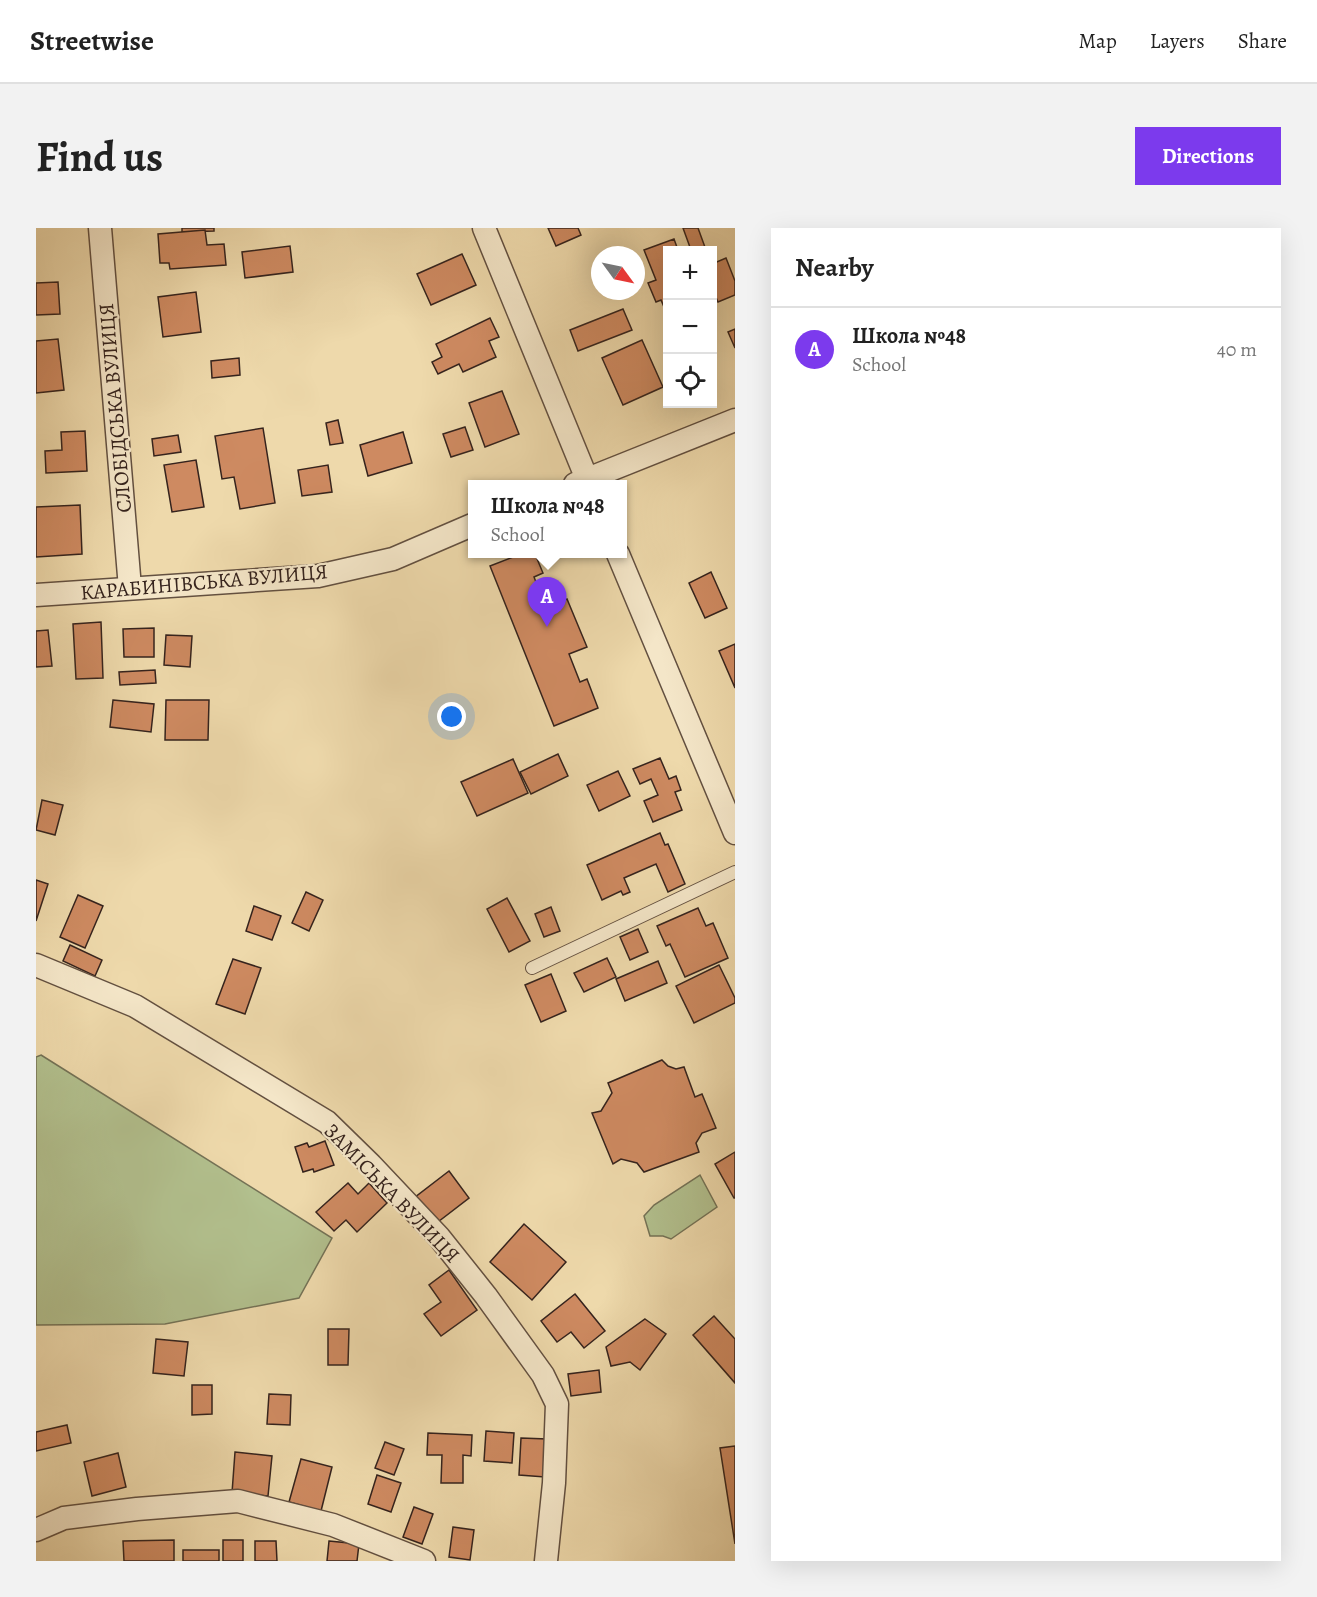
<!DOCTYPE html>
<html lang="en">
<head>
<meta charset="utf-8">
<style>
	:root { --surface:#fff; --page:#f2f2f2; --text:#222; --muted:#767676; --line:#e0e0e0; --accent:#7c3aed }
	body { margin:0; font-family:Alegreya,serif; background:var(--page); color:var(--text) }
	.controls { position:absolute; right:18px; top:18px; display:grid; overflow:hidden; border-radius:0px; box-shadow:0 6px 24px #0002 }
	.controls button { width:54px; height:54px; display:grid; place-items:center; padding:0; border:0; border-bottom:2px solid var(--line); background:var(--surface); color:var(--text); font:30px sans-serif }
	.compass { position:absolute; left:555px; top:18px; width:54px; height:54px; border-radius:50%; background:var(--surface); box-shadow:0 6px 24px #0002; rotate:123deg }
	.you { position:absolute; left:416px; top:489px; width:21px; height:21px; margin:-15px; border:4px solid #fff; border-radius:50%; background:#1a73e8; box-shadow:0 0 0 9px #1a73e833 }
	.badge { display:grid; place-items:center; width:39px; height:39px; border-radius:50%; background:var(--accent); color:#fff; font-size:20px; font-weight:700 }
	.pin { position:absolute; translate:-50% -50px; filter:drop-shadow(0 2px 3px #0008) }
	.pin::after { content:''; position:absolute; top:32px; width:21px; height:18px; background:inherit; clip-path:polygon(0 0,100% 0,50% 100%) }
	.popup { position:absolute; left:432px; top:252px; width:159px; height:78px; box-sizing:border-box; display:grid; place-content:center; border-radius:0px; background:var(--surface); filter:drop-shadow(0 2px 4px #0005); font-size:20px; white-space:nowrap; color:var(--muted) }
	.popup b { font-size:22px; color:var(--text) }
	.popup::after { content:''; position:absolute; left:50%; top:100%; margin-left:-12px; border:12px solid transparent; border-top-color:var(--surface) }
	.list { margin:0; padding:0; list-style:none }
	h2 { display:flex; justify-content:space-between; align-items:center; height:78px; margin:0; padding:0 24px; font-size:26px }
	h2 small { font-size:20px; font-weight:400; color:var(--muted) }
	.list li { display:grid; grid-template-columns:39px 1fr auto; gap:18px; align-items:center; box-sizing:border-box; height:84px; padding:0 24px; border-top:2px solid var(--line) }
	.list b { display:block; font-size:22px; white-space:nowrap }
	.list p { margin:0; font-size:20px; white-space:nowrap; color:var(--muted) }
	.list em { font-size:20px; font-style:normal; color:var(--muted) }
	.icon { flex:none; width:33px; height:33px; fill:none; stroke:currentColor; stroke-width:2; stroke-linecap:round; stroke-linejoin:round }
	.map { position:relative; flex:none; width:699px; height:1333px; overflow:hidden; border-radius:0px }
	header { display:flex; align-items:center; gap:36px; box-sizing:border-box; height:84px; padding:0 30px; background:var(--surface); border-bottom:2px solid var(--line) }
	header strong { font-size:28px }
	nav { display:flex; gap:33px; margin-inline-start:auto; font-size:21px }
	.intro { display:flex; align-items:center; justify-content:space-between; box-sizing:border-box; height:144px; padding:0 36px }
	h1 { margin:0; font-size:42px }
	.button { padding:15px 27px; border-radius:0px; background:var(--accent); color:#fff; font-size:21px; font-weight:700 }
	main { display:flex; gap:36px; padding:0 36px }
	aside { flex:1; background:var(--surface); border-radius:0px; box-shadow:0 6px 24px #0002 }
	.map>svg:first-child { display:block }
</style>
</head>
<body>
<header>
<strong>Streetwise</strong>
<nav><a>Map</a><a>Layers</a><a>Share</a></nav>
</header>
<div class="intro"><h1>Find us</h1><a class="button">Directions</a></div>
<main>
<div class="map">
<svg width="699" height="1333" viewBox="0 0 699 1333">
	<rect width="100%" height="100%" fill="#eed9ab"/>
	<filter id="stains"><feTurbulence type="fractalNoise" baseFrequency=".00333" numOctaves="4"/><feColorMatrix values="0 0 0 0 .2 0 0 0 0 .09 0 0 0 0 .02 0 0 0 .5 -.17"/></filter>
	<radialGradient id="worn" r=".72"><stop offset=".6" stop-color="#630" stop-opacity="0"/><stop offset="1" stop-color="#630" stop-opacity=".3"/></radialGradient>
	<g fill="#b2c08e" stroke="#747256" stroke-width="1.5">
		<path d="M5 827 296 1010 263 1070 129 1096 0 1097V829Z"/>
		<path d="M664 947 681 979 635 1011 627 1008H614L608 988 618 977Z"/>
	</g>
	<g fill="#ce8a61" stroke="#35231d" stroke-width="1.5">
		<path d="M146 0H178V3L146 4Z"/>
		<path d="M512 0H542L545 7 520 18Z"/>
		<path d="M647 0H662L670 22H655Z"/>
		<path d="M169 2 171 17 188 16 190 37 134 41 133 35H124L122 6Z"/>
		<path d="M638 11 642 22H632V77L628 79 625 72 620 74 612 55 620 52 608 22Z"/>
		<path d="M254 18 257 44 209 50 206 24Z"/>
		<path d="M426 26 440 57 395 77 381 46Z"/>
		<path d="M690 30 699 53V67L682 74 676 60V36Z"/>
		<path d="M22 54 24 86 0 87V55Z"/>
		<path d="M160 64 165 104 127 109 122 69Z"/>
		<path d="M587 81 596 102 542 123 534 102Z"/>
		<path d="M454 90 463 109 453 113 460 129 427 144 423 136 402 146 396 134 406 129 400 116Z"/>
		<path d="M699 101V120L692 104Z"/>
		<path d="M22 111 28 162 0 165V113Z"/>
		<path d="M606 112 627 159 587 177 566 130Z"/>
		<path d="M203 130 204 147 176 150 175 133Z"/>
		<path d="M466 163 483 206 449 219 433 175Z"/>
		<path d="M302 192 307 215 294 217 290 195Z"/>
		<path d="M429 199 437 222 415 229 407 206Z"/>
		<path d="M227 200 239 275 204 281 198 249 186 251 179 208Z"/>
		<path d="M49 203 51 243 10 245 9 223 26 222 25 204Z"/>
		<path d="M367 204 376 235 332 248 324 217Z"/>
		<path d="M142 207 145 224 118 228 116 211Z"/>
		<path d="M160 232 168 279 136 284 128 237Z"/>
		<path d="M292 237 296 264 266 268 262 242Z"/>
		<path d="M44 277 46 326 0 329V279Z"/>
		<path d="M485 326H499L507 345 498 349 510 380 531 371 551 419 533 426 544 454 551 451 562 480 518 498 454 338Z"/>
		<path d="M675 344 691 380 669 390 653 355Z"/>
		<path d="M65 394 67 450 40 451 37 396Z"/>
		<path d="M118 400V429H88L87 401Z"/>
		<path d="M12 402 16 438 0 439V403Z"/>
		<path d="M130 407 156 408 154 439 128 437Z"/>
		<path d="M699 416V460L683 423Z"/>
		<path d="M119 442 120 455 84 457 83 444Z"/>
		<path d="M77 472 118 476 115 504 74 499Z"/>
		<path d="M130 472H173L172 512H129Z"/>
		<path d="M522 526 532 548 495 566 484 544Z"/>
		<path d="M624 530 633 551 640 548 645 562 639 564 646 582 617 594 608 573 622 567 615 551 604 556 597 541Z"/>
		<path d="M477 531 492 565 441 588 425 554Z"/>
		<path d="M582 543 594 568 563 583 551 557Z"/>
		<path d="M6 572 27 577 19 607 0 602Z"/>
		<path d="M624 605 629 617 632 616 649 656 632 664 620 636 588 650 594 664 587 667 585 663 566 672 551 637Z"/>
		<path d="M0 652 12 656 0 693Z"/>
		<path d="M270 664 287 672 273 703 256 695Z"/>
		<path d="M42 667 67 678 49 720 24 709Z"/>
		<path d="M471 670 494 713 473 724 451 681Z"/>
		<path d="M218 678 245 688 236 712 210 703Z"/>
		<path d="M515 679 524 703 508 709 499 686Z"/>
		<path d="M662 680 670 698 677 695 692 730 649 749 634 716 630 718 621 698Z"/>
		<path d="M602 701 612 724 594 732 584 709Z"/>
		<path d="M34 717 66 732 59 748 27 733Z"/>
		<path d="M571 730 580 749 548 764 538 745Z"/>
		<path d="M197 731 225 740 209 786 180 776Z"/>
		<path d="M622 733 631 755 589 773 580 751Z"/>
		<path d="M683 737 699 770V775L658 795 640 758Z"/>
		<path d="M515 746 530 783 505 794 489 757Z"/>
		<path d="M626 832 632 838 640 841 648 839 659 869 666 866 680 900 666 905 660 915 663 924 608 944 601 935 585 931 577 936 556 885 565 883 576 865 572 855Z"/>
		<path d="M289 913 298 937 278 944 277 941 267 944 259 919 271 915 273 919Z"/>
		<path d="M699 924V970H698L679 936Z"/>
		<path d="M413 943 433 970 398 997 378 970Z"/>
		<path d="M312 955 322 966 333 955 351 975 321 1004 310 992 298 1003 280 984Z"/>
		<path d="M488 996 530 1034 496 1072 454 1034Z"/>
		<path d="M413 1042 441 1082 405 1108 388 1086 405 1074 393 1057Z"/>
		<path d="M539 1066 569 1103 548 1120 535 1104 521 1114 505 1093Z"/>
		<path d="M678 1088 699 1111V1155L657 1107Z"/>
		<path d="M609 1091 630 1106 604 1142 594 1134 575 1138 570 1119Z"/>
		<path d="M292 1101H313L312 1137H292Z"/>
		<path d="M120 1111 152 1114 148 1148 117 1145Z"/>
		<path d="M563 1142 565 1164 535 1168 532 1146Z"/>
		<path d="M156 1157H176V1186L156 1187Z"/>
		<path d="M233 1166 255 1167 254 1197 231 1196Z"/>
		<path d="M31 1197 35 1215 0 1223V1204Z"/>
		<path d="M450 1203 478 1205 476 1235 448 1233Z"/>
		<path d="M392 1205 436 1207 435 1228 427 1227V1255H405L406 1227H391Z"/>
		<path d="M485 1210 511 1211 509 1249 483 1247Z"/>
		<path d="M349 1214 368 1221 358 1247 339 1240Z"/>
		<path d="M699 1218V1316L684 1220Z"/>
		<path d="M199 1224 236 1228 232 1268 196 1265Z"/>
		<path d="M82 1225 90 1259 56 1268 48 1234Z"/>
		<path d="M265 1231 296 1239 285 1283 253 1274Z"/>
		<path d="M341 1247 365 1255 355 1284 332 1276Z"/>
		<path d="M378 1279 397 1286 386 1316 367 1309Z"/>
		<path d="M417 1299 438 1302 434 1332 413 1329Z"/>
		<path d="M138 1312V1333H88L87 1313Z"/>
		<rect x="187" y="1312" width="20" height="21"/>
		<path d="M219 1313H240L241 1333H219Z"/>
		<path d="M293 1313 323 1316 321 1333H291Z"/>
		<rect x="147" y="1322" width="36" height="11"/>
	</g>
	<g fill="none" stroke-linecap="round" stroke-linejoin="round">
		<g stroke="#635040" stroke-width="14">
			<path id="lane" d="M496 740 699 644"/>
		</g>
		<g stroke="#635040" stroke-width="25">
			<g id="street">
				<path d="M64 0 94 360"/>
				<path d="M448 0 553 256"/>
				<path d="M539 256 699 192"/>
				<path d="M582 326 699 605"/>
				<path d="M0 367 282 348 357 331 436 297"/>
				<path d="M0 737 99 778 291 894 335 937 403 1009 450 1068 507 1147 521 1176 518 1255 510 1333"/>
				<path d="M0 1302 28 1290 101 1281 202 1273 297 1297 388 1333"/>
			</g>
		</g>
		<use href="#lane" stroke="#f4e6c8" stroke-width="12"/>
		<use href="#street" stroke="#f4e6c8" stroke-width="22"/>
	</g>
	<g text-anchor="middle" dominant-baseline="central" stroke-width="4.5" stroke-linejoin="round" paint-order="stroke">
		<g font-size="21" fill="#35231d" stroke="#f4e6c8">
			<text transform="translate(79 180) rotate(-95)">СЛОБІДСЬКА ВУЛИЦЯ</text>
			<text transform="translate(168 354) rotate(-5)">КАРАБИНІВСЬКА ВУЛИЦЯ</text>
			<text transform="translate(356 965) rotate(46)">ЗАМІСЬКА ВУЛИЦЯ</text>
		</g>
	</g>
	<rect width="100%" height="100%" filter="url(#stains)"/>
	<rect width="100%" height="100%" fill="url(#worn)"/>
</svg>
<div class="controls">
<button>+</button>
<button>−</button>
<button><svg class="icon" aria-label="locate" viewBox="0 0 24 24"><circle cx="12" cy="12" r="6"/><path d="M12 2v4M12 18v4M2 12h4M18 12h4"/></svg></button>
</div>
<svg class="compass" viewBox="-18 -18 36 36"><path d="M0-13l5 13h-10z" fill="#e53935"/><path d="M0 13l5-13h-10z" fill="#767676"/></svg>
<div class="you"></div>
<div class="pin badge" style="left:511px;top:399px">A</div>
<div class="popup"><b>Школа №48</b>School</div>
</div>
<aside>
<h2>Nearby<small></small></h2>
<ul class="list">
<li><span class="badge">A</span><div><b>Школа №48</b><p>School</p></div><em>40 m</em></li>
</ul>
</aside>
</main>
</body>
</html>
